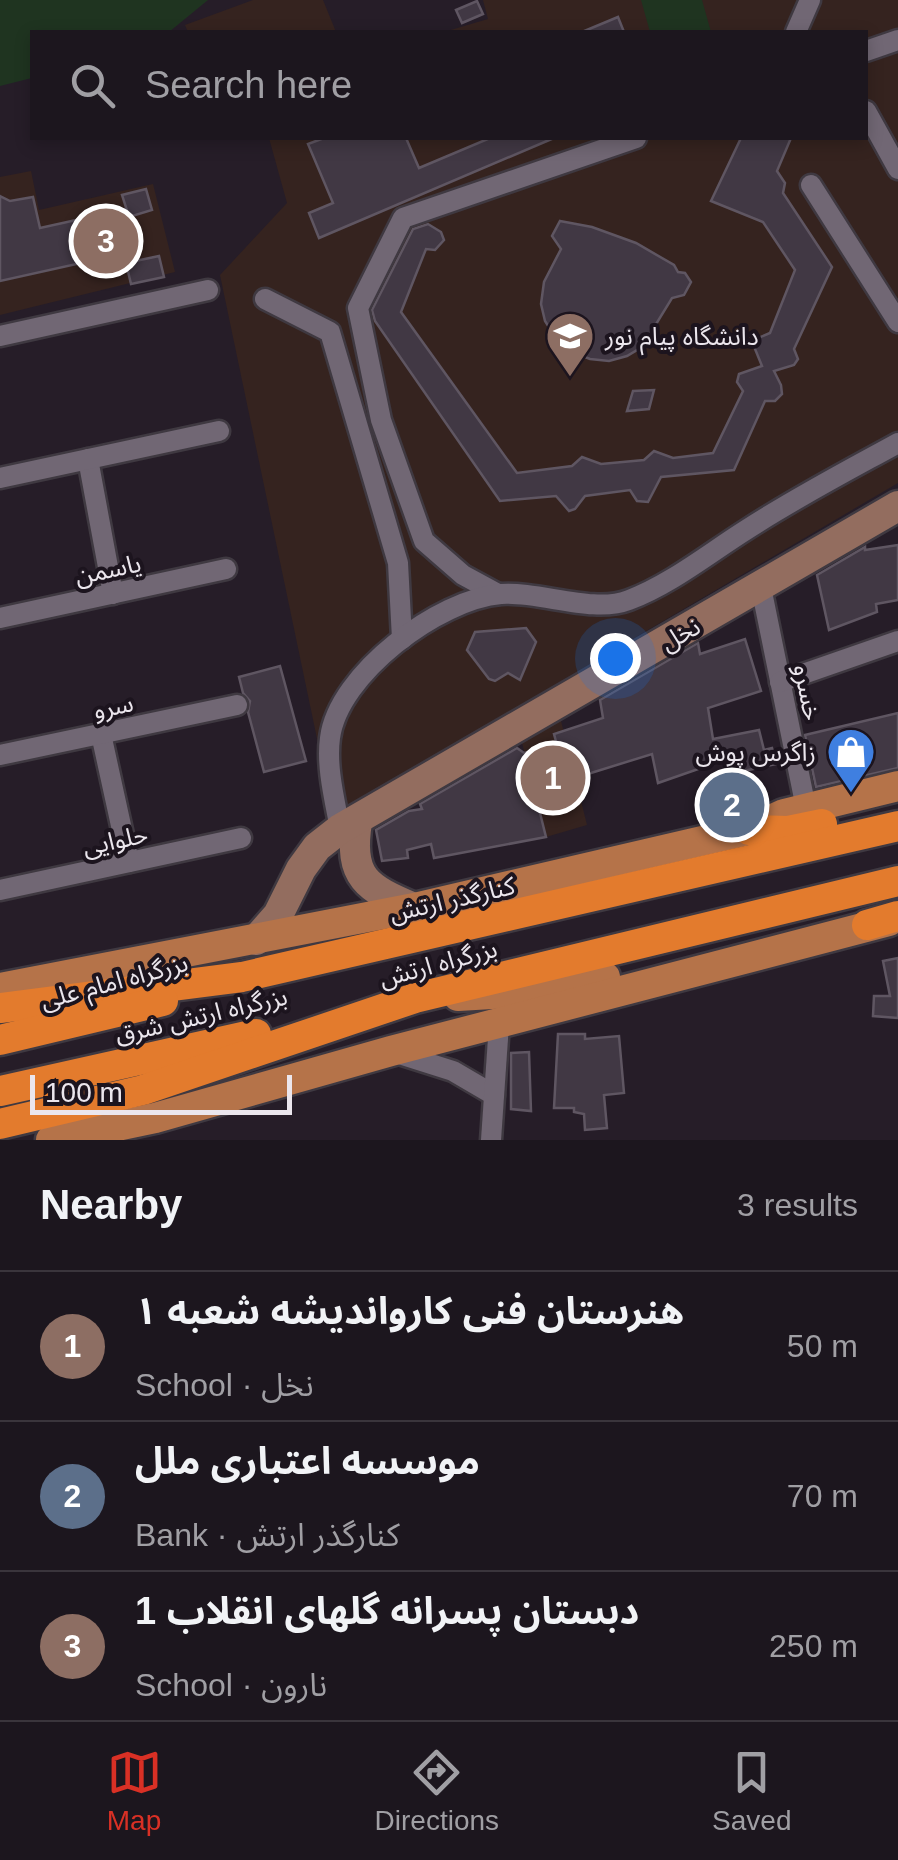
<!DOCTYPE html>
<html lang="en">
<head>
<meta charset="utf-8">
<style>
	:root { --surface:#1c161e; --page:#251f27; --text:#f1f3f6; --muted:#a09fa4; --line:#3a353c; --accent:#d93025 }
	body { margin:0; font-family:Helvetica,"Noto Sans Arabic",sans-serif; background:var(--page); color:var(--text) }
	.scale { position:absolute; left:30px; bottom:25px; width:262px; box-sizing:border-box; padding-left:10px; border:5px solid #ebe6ed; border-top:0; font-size:28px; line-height:35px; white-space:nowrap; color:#ebe6ed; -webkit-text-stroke:8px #1c141e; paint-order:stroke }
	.you { position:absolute; left:615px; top:658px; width:35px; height:35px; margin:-25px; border:8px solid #fff; border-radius:50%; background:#1a73e8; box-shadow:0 0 0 15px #1a73e833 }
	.badge { display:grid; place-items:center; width:65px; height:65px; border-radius:50%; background:var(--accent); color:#fff; font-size:32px; font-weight:700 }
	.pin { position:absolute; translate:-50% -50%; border:5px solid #fff; box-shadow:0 2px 10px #0006 }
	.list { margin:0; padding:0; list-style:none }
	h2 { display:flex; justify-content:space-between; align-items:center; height:130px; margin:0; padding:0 40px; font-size:42px }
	h2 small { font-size:32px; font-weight:400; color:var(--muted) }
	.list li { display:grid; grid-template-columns:65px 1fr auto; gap:30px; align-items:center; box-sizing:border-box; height:150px; padding:0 40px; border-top:2px solid var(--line) }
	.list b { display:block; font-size:38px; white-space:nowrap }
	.list p { margin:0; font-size:32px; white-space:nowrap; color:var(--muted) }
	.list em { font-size:32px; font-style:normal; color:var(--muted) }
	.icon { flex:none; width:55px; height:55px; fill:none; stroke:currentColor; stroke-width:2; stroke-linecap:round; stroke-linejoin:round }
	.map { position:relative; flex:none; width:898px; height:1140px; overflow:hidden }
	.search { position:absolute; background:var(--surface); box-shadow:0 5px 15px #0003; left:30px; right:30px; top:30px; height:110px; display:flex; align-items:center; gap:25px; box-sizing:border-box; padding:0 35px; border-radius:0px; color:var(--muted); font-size:38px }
	.sheet { height:580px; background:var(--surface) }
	nav { display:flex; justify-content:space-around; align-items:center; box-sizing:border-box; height:140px; border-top:2px solid var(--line); background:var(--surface); font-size:28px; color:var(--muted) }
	nav a { display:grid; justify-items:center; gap:5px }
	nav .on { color:var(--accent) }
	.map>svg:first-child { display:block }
</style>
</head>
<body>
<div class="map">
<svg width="898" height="1140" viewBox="0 0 898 1140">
	<rect width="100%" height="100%" fill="#261d28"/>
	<g fill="#35231f">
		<path d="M253 0H323L336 32H188L185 25Z"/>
		<path d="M483 0H898V483L333 815 220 275 287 203 269 138H866V32H444L488 19Z"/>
		<path d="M31 171 39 210 153 184 175 272 0 315V177Z"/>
		<path d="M557 705 587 825 546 837 519 731Z"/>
	</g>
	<g fill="#1f3420">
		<path d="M0 0H208L169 32H32V78L0 86Z"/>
		<path d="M641 0H702L711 32H650Z"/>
	</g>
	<g fill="#413844" stroke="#5f5662" stroke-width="2.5">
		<path d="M477 1 483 14 462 23 456 10Z"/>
		<path d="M618 17 624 32H582Z"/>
		<path d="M324 138H406L419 168 490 138H554L319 238 309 213 333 203 308 144Z"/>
		<path d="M741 138H791L777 171 785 183 783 193 832 267 794 349 798 359 794 365 774 371 781 385 782 394 775 401H765L734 470 661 477 648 502 637 501 630 490 585 496 575 509 569 511 556 496 500 501 375 321 372 310 413 229 428 224 441 232 444 240 435 250 426 249 401 312 517 473 572 466 582 457 601 464 644 460 654 451 673 458 713 453 743 391 737 382 739 374 762 366 753 344 758 338 770 333 795 270 763 222 711 201Z"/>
		<path d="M146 189 152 210 129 217 122 195Z"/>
		<path d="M0 196 10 201 33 197 40 228 126 209 135 251 0 281Z"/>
		<path d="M560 221 592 227 636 243 674 265 678 272 685 273 691 282 684 295 672 298 642 347 627 356 609 361 590 359 574 353 557 340 545 321 541 304 544 282 561 249 552 236Z"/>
		<path d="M159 256 164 277 131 284 126 263Z"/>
		<path d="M654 390 649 409 627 411 633 391Z"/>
		<path d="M898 545V600L876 604 877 612 829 630 817 575 865 547V550Z"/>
		<path d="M526 628 536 642 520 680 508 673 495 681 489 679 467 650 475 632Z"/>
		<path d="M745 639 761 691 708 708 713 739 759 730 764 750 772 748 776 764 730 774 727 759 658 783 652 754 591 773 561 778 565 793 536 797 546 837 434 858 431 844 407 850 408 858 382 861 376 830 409 811 422 809 420 804 517 748 524 753 557 745 554 734 603 718 600 700 698 643 700 654Z"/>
		<path d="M280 666 306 761 264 772 248 712 250 701 243 693 239 677Z"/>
		<path d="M898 713V768L816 787 805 735Z"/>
		<path d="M898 958V1018L873 1016 874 996H890L883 961Z"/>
		<path d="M558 1034H585V1039L619 1036 624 1093 604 1095 607 1128 585 1130 584 1114 574 1112V1108H554Z"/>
		<path d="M529 1052 531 1111 511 1109V1053Z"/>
	</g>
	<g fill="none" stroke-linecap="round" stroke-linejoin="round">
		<g stroke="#3f3941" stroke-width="25">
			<g id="street">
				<path d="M796 32 810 0"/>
				<path d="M866 51 898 40"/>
				<path d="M866 111 898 169"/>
				<path d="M811 185 898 322"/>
				<path d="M265 299 330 332 398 563 402 639"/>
				<path d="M0 336 208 290"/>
				<path d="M88 459 113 594"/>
				<path d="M0 478 219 431"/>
				<path d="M761 587 806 808"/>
				<path d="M498 594 463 575 424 541 381 420 358 308 403 218 636 138"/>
				<path d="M0 618 226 569"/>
				<path d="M780 682 898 641"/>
				<path d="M101 734 129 862"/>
				<path d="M0 755 237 705"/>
				<path d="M340 829C335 801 326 767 330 738 338 674 439 599 501 594 540 591 593 614 629 600 671 584 708 554 746 530 795 498 847 471 898 443"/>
				<path d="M0 890 241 838"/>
				<path d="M393 1052 453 1071 494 1095"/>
				<path d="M491 1140 499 1024"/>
			</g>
		</g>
		<g stroke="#3f3941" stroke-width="35">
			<g id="secondary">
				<path d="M357 822C348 878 367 888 414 908"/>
				<path d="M256 940 278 915 301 869 317 847 340 829 898 506"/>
			</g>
		</g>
		<g stroke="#3f3941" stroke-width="35">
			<g id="primary">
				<path d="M0 988 414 908 749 830 784 814 898 786"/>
				<path d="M458 996 527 992 605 977"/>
				<path d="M51 1140 155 1118 391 1051 889 921"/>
			</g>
		</g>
		<g stroke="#3f3941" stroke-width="35">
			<g id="highway">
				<path d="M749 830 788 831 822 824"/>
				<path d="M867 925 898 916"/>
				<path d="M0 1008 242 977 898 826"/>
				<path d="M0 1040 163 1001"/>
				<path d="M0 1091 256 1034"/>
				<path d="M0 1124 143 1090 415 998 898 881"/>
			</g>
		</g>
		<use href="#street" stroke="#716774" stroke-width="20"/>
		<use href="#secondary" stroke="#936d5f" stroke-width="30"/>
		<use href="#primary" stroke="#b57349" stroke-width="30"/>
		<use href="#highway" stroke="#e37b2d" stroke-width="30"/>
	</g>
	<defs>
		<g id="university-pin" transform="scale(2.5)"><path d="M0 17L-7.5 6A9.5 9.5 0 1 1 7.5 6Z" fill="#8d6e63" stroke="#1c141e"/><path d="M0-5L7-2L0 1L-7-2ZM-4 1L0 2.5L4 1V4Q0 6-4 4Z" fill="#fff"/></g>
		<g id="shop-pin" transform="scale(2.5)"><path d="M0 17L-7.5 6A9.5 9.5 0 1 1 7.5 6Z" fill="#3f7fe0" stroke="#1c141e"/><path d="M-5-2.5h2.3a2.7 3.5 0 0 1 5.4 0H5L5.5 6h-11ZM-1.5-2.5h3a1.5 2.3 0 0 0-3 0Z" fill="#fff"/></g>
	</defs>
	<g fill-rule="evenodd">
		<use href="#university-pin" x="570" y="336"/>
		<use href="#shop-pin" x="851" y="752"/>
	</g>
	<g text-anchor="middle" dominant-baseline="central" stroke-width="8" stroke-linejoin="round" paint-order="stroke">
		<g font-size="25" fill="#ebe6ed" stroke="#1c141e" text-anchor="start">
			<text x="605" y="336">دانشگاه پیام نور</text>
			<text x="816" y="752" text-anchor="end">زاگرس پوش</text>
		</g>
		<g font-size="25" fill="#ebe6ed" stroke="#1c141e">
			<text transform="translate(108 569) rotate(-12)">یاسمن</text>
			<text transform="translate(680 634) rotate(-30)">نخل</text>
			<text transform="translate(808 692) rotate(79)">خسرو</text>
			<text transform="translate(113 706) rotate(-12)">سرو</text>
			<text transform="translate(115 840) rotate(-12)">حلوایی</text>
			<text transform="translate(452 899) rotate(-13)">کنارگذر ارتش</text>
			<text transform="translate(438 963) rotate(-15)">بزرگراه ارتش</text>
			<text transform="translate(114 981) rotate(-15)">بزرگراه امام علی</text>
			<text transform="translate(201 1015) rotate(-13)">بزرگراه ارتش شرق</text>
		</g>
	</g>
</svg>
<div class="scale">100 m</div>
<div class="you"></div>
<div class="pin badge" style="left:553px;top:778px;background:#8d6e63">1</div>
<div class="pin badge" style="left:732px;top:805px;background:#5c6f8a">2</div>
<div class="pin badge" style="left:106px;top:241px;background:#8d6e63">3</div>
<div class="search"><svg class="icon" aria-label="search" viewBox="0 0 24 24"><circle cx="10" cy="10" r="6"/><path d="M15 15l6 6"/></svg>Search here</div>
</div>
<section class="sheet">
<h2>Nearby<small>3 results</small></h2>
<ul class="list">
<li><span class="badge" style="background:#8d6e63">1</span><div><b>هنرستان فنی کارواندیشه شعبه ۱</b><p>School · نخل</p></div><em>50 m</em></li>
<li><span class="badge" style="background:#5c6f8a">2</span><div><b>موسسه اعتباری ملل</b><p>Bank · کنارگذر ارتش</p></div><em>70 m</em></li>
<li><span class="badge" style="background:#8d6e63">3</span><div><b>دبستان پسرانه گلهای انقلاب 1</b><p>School · نارون</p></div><em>250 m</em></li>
</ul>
</section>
<nav>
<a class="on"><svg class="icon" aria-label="map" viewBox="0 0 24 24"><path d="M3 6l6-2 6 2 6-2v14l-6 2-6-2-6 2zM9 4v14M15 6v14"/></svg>Map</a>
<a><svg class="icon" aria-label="directions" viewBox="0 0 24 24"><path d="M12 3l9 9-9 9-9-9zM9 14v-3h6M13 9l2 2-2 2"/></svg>Directions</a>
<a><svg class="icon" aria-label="saved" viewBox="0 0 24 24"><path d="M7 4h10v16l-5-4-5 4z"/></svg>Saved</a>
</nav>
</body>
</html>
